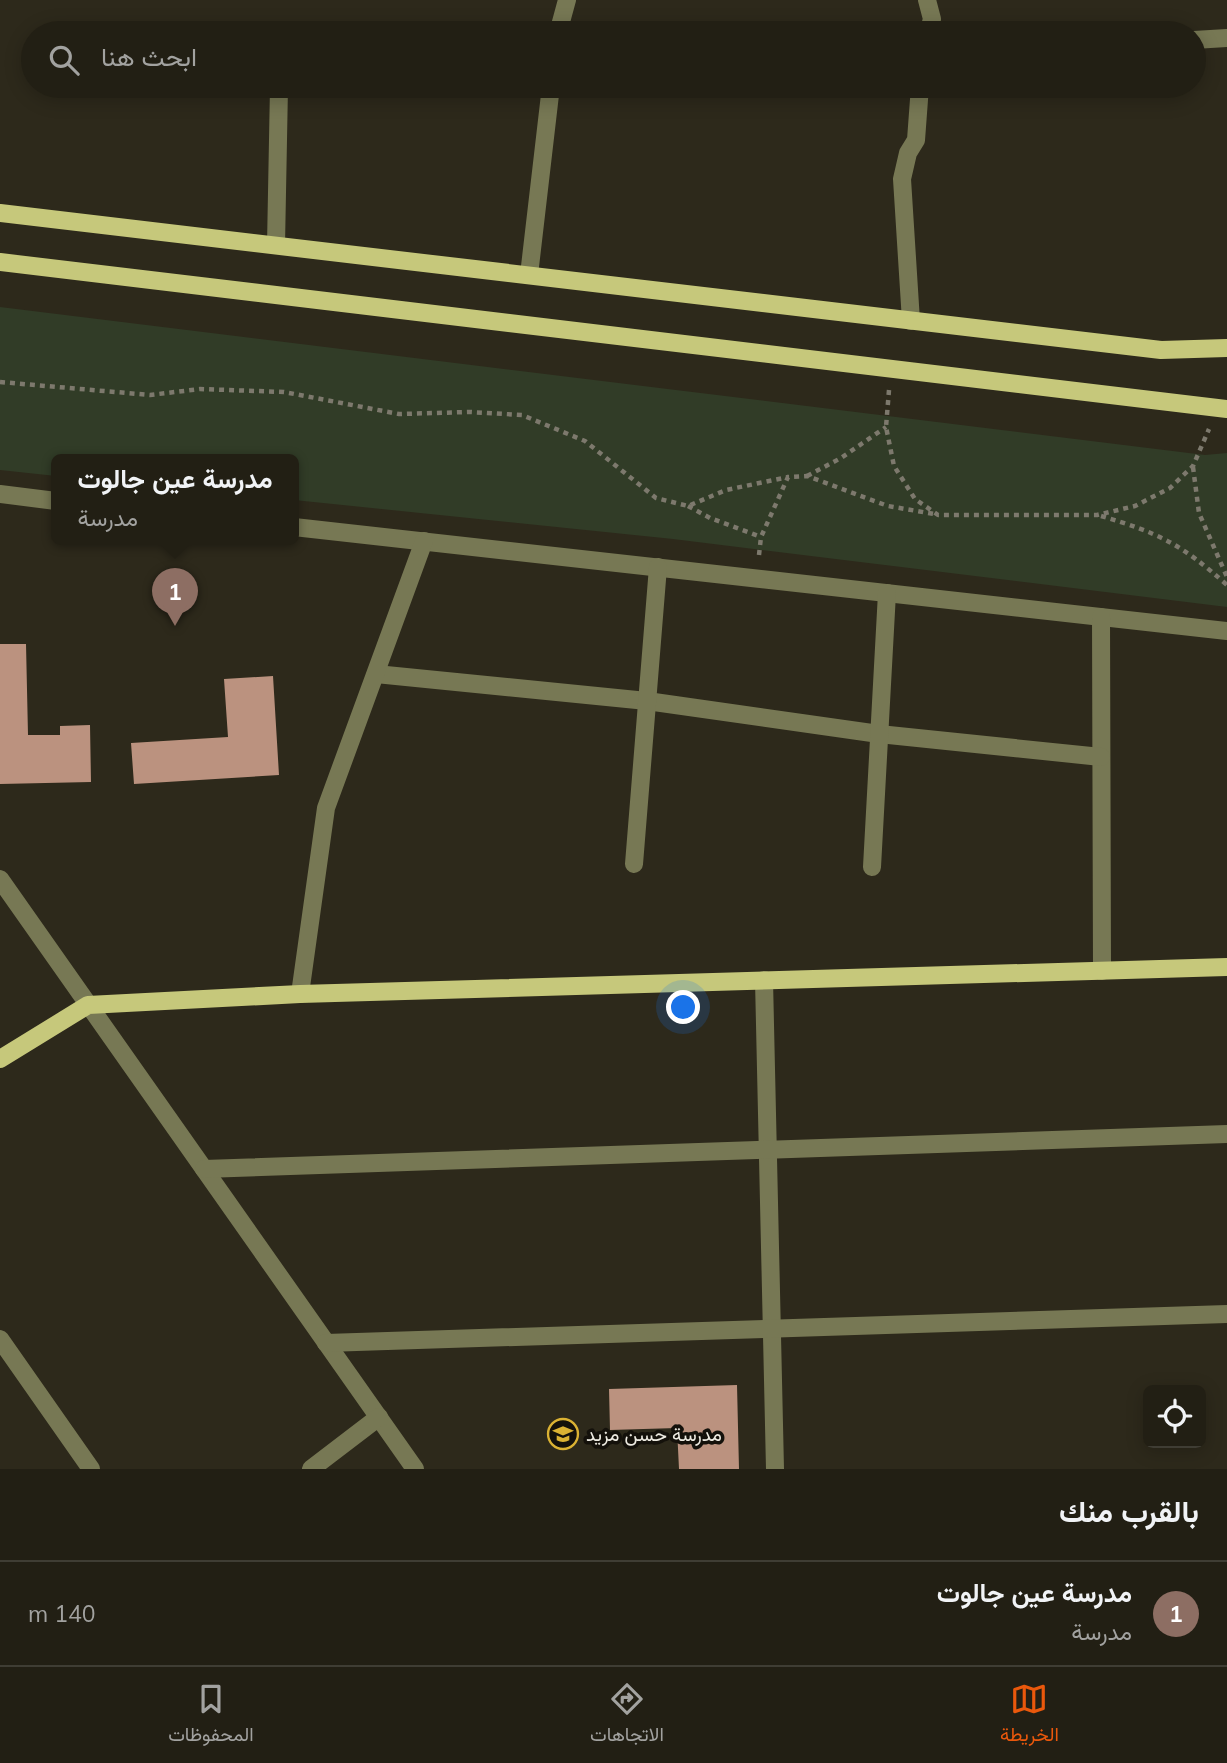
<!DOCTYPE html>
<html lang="ar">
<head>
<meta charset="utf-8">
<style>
	:root { --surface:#221f14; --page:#2e2c22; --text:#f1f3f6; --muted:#a2a2a0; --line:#3f3d34; --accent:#ea580c }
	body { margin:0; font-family:Mulish,Vazirmatn,sans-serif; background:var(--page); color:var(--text); direction:rtl }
	.controls { position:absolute; right:21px; bottom:21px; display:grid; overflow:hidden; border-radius:10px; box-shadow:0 4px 18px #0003 }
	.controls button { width:63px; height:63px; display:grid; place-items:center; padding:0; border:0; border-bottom:2px solid var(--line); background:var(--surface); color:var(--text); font:35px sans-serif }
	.you { position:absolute; left:684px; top:1008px; width:24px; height:24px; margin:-18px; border:5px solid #fff; border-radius:50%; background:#1a73e8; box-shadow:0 0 0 10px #1a73e833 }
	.badge { display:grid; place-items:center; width:46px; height:46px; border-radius:50%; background:var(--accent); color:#fff; font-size:23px; font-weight:700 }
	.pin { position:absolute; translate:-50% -58px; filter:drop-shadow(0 2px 4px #0008) }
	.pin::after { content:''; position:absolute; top:37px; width:24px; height:21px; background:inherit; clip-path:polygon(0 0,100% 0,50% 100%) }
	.popup { position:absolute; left:51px; top:454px; width:248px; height:91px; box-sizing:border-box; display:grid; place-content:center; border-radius:10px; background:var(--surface); filter:drop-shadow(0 2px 5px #0005); font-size:23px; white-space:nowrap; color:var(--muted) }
	.popup b { font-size:26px; color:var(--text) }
	.popup::after { content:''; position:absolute; left:50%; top:100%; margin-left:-14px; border:14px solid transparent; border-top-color:var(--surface) }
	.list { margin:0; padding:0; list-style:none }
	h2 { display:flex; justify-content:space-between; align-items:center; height:91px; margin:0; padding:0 28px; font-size:30px }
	h2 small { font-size:23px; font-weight:400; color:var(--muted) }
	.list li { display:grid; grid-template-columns:46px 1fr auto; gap:21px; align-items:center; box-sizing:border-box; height:105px; padding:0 28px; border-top:2px solid var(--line) }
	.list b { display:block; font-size:26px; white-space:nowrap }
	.list p { margin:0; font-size:23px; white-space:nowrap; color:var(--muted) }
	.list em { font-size:23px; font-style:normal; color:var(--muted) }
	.icon { flex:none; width:38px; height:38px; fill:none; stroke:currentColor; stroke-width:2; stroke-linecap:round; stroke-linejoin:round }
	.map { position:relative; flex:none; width:1227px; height:1469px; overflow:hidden; direction:ltr }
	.search { position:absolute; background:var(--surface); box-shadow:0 4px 18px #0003; left:21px; right:21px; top:21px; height:77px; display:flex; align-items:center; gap:18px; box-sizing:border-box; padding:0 24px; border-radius:38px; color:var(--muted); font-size:26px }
	.sheet { height:196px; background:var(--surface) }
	nav { display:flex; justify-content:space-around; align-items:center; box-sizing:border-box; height:98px; border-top:2px solid var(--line); background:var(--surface); font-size:19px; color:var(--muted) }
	nav a { display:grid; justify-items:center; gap:4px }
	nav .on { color:var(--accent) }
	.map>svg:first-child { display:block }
</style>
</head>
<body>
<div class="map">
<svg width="1227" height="1469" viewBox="0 0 1227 1469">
	<rect width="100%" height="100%" fill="#2d291b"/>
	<path fill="#313c27" d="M0 307 1205 455 1227 453V607L673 539 294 500V460H56V476L0 470Z"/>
	<g fill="#bb927f">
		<path d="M0 644H26L28 735H60V726L90 725 91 782 0 784Z"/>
		<path d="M273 676 279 775 134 784 131 743 228 737 224 679Z"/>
		<path d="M737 1385 739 1469H679L677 1428 610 1430 609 1389Z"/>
	</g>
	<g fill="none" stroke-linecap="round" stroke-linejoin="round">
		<g stroke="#7d796d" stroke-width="4.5" stroke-dasharray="5 5" stroke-linecap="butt">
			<path d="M0 382 150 395 200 389 284 392 399 414 470 412 522 415 585 441 656 498 688 506 726 490 788 477"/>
			<path d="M889 390 886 427 894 466 915 499 938 515H1097L1135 506 1170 488 1193 466 1209 429"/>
			<path d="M1193 467 1199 513 1227 577"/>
			<path d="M807 476 841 458 886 427"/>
			<path d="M688 506 710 518 761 537"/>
			<path d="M1101 516C1159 533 1181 544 1227 585"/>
			<path d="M759 555 761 537 788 477 807 476 888 506 934 514"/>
		</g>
		<g stroke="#777854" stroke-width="18">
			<path d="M927 0 932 19 928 33"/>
			<path d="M558 33 567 0"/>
			<path d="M1194 40 1227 38"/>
			<path d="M276 245 279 87 300 86"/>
			<path d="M529 275 551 86"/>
			<path d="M911 321 902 179 908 153 916 140 920 86"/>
			<path d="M0 494 56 501"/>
			<path d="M294 527 1227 631"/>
			<path d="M1101 617 1102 971"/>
			<path d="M376 674 647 701 879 734 1101 757"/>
			<path d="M634 864 658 567"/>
			<path d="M872 867 887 593"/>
			<path d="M0 879 415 1469"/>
			<path d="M764 980 775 1469"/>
			<path d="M300 994 326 808 424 541"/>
			<path d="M204 1169 1227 1134"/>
			<path d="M0 1339 91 1469"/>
			<path d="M326 1343 1227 1314"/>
			<path d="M311 1469 379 1417"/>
		</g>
		<g stroke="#c6c87b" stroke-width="18">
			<path d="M0 213 1161 350 1227 348"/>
			<path d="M0 262 1227 409"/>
			<path d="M0 1059 88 1005 300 994 1227 967"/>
		</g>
	</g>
	<defs>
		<g id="school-ring" transform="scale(1.575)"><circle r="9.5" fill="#14110b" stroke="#dbb233" stroke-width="1.5"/><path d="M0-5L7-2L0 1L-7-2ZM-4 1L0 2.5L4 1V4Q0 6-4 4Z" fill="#dbb233"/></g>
	</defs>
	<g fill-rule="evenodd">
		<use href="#school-ring" x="563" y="1434"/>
	</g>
	<g text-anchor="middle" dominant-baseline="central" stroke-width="7" stroke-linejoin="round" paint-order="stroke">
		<g font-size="19" fill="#eeebe2" stroke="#14110b" text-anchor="start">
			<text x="586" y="1434">مدرسة حسن مزيد</text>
		</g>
	</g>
</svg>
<div class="controls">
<button><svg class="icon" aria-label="locate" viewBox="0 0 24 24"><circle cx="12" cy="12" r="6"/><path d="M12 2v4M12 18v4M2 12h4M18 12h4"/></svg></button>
</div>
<div class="you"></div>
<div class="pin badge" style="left:175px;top:626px;background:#8d6e63">1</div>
<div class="popup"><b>مدرسة عين جالوت</b>مدرسة</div>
<div class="search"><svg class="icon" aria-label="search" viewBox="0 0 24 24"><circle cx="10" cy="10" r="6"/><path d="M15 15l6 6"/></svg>ابحث هنا</div>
</div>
<section class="sheet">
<h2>بالقرب منك<small></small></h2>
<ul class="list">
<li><span class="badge" style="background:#8d6e63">1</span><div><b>مدرسة عين جالوت</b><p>مدرسة</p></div><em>140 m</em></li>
</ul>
</section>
<nav>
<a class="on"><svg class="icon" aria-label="map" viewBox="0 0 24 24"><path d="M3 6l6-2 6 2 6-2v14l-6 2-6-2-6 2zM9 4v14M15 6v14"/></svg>الخريطة</a>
<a><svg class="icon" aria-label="directions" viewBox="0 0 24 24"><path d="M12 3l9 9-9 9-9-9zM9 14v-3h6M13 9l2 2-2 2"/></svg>الاتجاهات</a>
<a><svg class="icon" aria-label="saved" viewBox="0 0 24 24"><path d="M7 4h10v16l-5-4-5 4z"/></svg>المحفوظات</a>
</nav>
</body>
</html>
